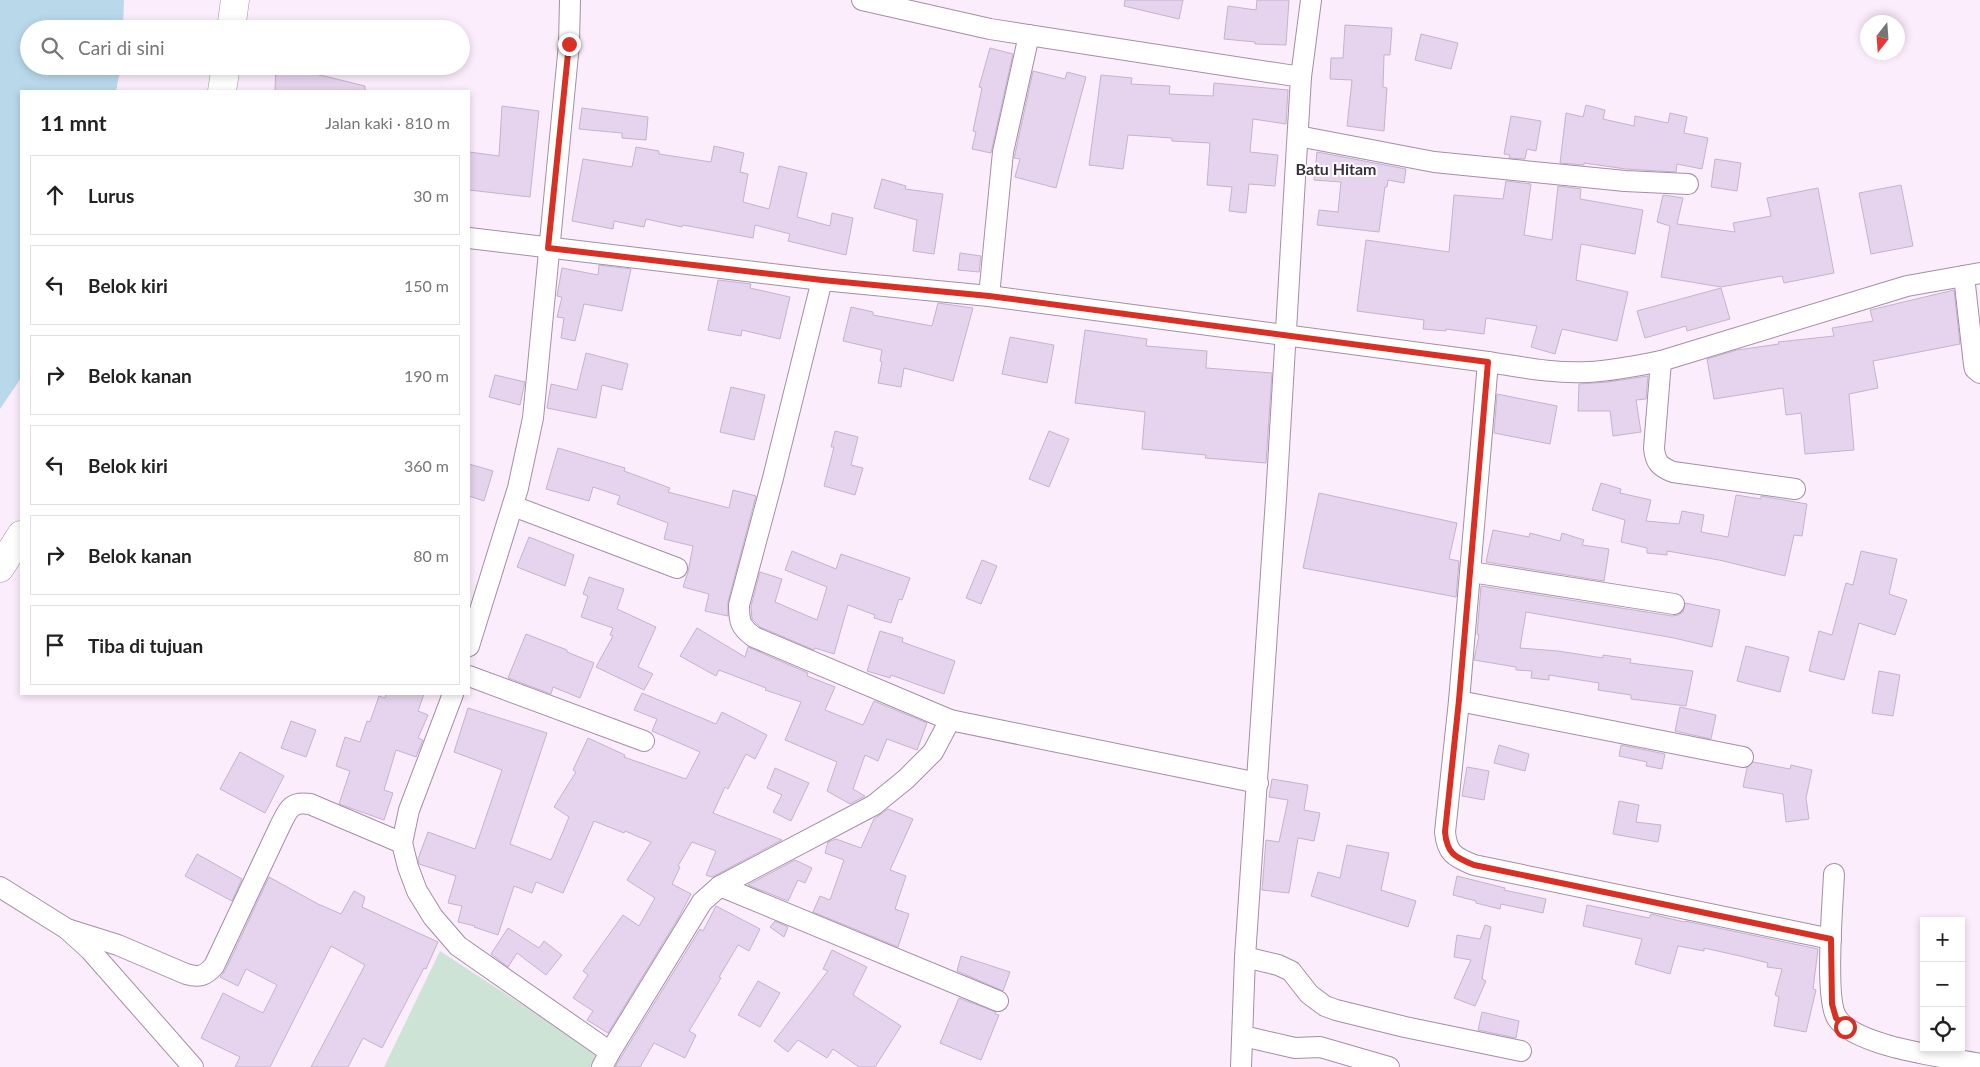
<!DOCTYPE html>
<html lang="id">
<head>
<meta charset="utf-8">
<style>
	:root { --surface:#fff; --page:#f6f6f6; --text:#222; --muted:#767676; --line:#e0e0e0 }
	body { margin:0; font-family:Lato,sans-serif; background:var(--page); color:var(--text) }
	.controls { position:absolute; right:15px; bottom:15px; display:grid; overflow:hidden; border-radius:0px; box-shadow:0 2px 8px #0003 }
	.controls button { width:45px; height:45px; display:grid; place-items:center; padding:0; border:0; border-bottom:1px solid var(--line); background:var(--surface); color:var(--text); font:25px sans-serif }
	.compass { position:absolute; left:1860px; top:15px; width:45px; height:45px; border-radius:50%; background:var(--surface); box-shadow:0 2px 8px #0003; rotate:197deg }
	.stop { position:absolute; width:15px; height:15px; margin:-11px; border:4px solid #d93025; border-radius:50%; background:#fff }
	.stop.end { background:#d93025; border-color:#fff; box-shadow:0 1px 5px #0008 }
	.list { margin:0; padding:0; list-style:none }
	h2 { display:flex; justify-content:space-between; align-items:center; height:65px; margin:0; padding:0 20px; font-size:21px }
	h2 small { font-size:16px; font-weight:400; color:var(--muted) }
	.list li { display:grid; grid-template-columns:32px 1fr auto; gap:15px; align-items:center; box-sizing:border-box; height:80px; margin:0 10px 10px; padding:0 10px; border:1px solid var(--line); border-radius:0px }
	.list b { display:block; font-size:19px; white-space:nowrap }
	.list em { font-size:16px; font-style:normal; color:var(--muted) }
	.icon { flex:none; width:28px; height:28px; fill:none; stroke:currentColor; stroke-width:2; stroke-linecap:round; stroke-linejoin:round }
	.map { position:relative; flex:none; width:1980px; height:1067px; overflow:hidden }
	.search { position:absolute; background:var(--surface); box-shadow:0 2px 8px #0003; left:20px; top:20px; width:450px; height:55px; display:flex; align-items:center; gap:12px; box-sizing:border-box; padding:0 18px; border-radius:28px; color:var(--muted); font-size:19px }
	.panel { position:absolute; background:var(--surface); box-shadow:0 2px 8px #0003; left:20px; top:90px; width:450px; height:605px; border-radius:0px }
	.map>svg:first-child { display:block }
</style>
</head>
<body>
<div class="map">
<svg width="1980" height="1067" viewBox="0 0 1980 1067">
	<rect width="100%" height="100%" fill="#fcedfd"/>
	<path fill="#cde3d5" d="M440 951 598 1054 590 1067H384Z"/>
	<path fill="#b9d9eb" d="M0 0H124L123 29H29V66H121L116 91H21V378L0 409Z"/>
	<g fill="#e6d3ee" stroke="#c5b2cd">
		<path d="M1125 0H1183L1179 19 1124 6Z"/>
		<path d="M1257 0H1289L1286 45 1255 44V42L1224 39 1228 6 1256 10Z"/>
		<path d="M1345 25 1392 28 1390 55H1384L1383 87 1387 88 1384 131 1347 126 1352 80 1330 79 1331 58H1343Z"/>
		<path d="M1421 34 1458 43 1451 69 1415 60Z"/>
		<path d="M990 48 1013 54 991 153 972 149 976 132 973 131 982 88 979 87Z"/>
		<path d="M276 66H283L365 86V91H275Z"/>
		<path d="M1033 71 1065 79 1067 72 1086 77 1056 188 1015 177 1020 159 1014 158 1015 154Z"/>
		<path d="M1101 75 1132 78 1131 84 1170 86 1169 94 1213 96 1214 83 1288 90 1286 124 1253 119 1250 152 1278 155 1275 186 1249 184 1246 213 1229 211 1232 187 1207 185 1210 143 1172 141V138L1128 135 1123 169 1089 165Z"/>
		<path d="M1586 105 1605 110 1603 119 1634 126 1635 116 1668 123 1670 113 1687 117 1684 133 1708 138 1702 169 1677 164 1676 172 1626 169 1584 163V165L1560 163 1566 113 1583 117Z"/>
		<path d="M502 106 539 111 530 197 469 190V152L499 156Z"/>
		<path d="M582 108 648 117 646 140 622 138V133L579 129Z"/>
		<path d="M1511 116 1541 121 1536 151 1527 149 1525 159 1509 158 1510 155 1504 154Z"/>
		<path d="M714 146 744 153 740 172 748 174 743 202 769 209 779 166 807 173 797 217 830 226 832 213 853 218 846 255 788 241 790 234 755 225 753 238 683 225 682 227 646 219 644 227 614 221 613 229 572 221 583 159 632 167 636 147 659 151V154L711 162Z"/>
		<path d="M1317 152 1406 169 1404 183 1388 180 1387 187H1385L1379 232 1317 225 1319 210 1338 212 1341 182 1314 180Z"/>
		<path d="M1715 159 1741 163 1737 191 1711 187Z"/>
		<path d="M882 179 906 186 905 189 943 194 934 254 913 251 917 220 874 208Z"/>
		<path d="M1506 181 1531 184 1524 235 1552 240 1558 186 1581 189 1580 199 1643 210 1635 254 1581 244 1576 280 1628 292 1617 341 1562 329 1555 354 1531 347 1537 326 1486 318 1484 334 1446 329V331L1423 329 1424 320 1357 311 1366 240 1449 252 1454 195 1503 199Z"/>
		<path d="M1901 185 1913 246 1871 254 1859 193Z"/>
		<path d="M1818 188 1834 273 1784 283 1782 276 1721 287 1661 277 1670 226 1657 222 1663 195 1683 198 1677 224 1735 232 1733 223 1771 216 1767 198Z"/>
		<path d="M960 253 981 256 979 272 958 270Z"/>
		<path d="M599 265 631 269 622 311 584 304 575 341 561 338 564 318 557 317 562 297 557 296 562 268 598 275Z"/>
		<path d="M718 280 751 284 750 288 790 297 780 339 742 330 741 336 708 330Z"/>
		<path d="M1721 288 1730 319 1687 331 1686 326 1645 338 1637 311Z"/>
		<path d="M1954 290 1960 344 1873 361 1878 388 1849 394 1854 450 1805 454 1801 413 1786 415 1783 388 1714 399 1707 359 1737 350 1779 344 1778 342 1834 336 1832 328 1873 321 1870 310Z"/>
		<path d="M938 303 973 308 953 381 904 368 901 387 878 383 882 362 880 361 882 350 843 341 851 307 873 312V315L932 326Z"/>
		<path d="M1085 330 1147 339 1146 346 1207 351 1206 368 1272 373 1266 463 1205 458 1206 455 1142 449 1145 412 1075 403Z"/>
		<path d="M1010 337 1054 345 1047 383 1002 374Z"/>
		<path d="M586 353 628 364 622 390 602 385 596 418 547 408 551 384 577 390Z"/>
		<path d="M495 375 525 382 520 405 489 397Z"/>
		<path d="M1648 376 1646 399 1636 400 1641 432 1613 436 1610 411H1578L1579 384 1608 382Z"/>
		<path d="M731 387 765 395 754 440 720 432Z"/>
		<path d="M1497 394 1557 406 1550 444 1494 433Z"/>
		<path d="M835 431 858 437 851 465 863 468 855 495 824 486 834 447H831Z"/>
		<path d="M1049 431 1069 439 1049 487 1029 479Z"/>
		<path d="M558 448 625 468 624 471 670 488 668 492 729 508 733 490 756 496 728 602V616L705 611 709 594 683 587 688 572 693 546 664 539 668 523 617 504 620 496 593 487 589 501 546 489Z"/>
		<path d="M469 464 493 471 484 501 469 496Z"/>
		<path d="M1601 483 1621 489 1620 493 1651 500 1646 521 1679 524 1682 511 1704 515 1701 532 1728 537 1736 495 1761 499V496L1807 504 1802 536 1794 535 1785 576 1719 560 1667 551V555L1647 553V548L1621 542 1625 520 1592 510Z"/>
		<path d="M1319 493 1457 523 1449 559 1459 561 1456 597 1303 568Z"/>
		<path d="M1493 530 1529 537 1530 533 1560 541 1562 533 1584 540 1582 545 1609 549 1604 581 1486 562Z"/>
		<path d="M529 537 574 555 565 586 517 567Z"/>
		<path d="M792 551 836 569 841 554 910 578 902 600 899 599 891 623 874 618 875 615 848 605 834 654 815 648 814 650 760 627 752 619 751 606 760 572 782 579 775 602 817 620 827 587 785 570Z"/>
		<path d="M1861 551 1897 559 1889 594 1907 600 1895 635 1859 623 1844 680 1809 671 1819 631 1832 635 1846 583 1853 585Z"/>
		<path d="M982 560 997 566 981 604 966 598Z"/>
		<path d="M589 577 624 589 617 609 656 627 638 667 653 674 644 690 596 667 613 636 610 635 613 628 581 617 588 596 583 594Z"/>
		<path d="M1481 586 1672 616 1678 615 1683 612 1685 603 1720 610 1712 647 1674 638 1526 612 1520 648 1558 651 1603 658V655L1631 659 1630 663 1693 671 1686 706 1631 699V695L1598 690 1599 683 1549 675V680L1531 678 1532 671 1516 670V667L1474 660 1479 635 1477 634Z"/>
		<path d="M697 628 745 657 748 647 808 673 807 676 835 687 825 710 863 725 874 701 927 723 917 750 887 739 878 761 865 755 853 789 865 796 850 804 827 791 837 762 785 740 801 702 765 690 766 688 719 670 716 676 680 656Z"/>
		<path d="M880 631 903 638 902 642 955 661 944 694 891 675 890 678 867 671Z"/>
		<path d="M526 634 567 650V652L594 663 580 698 553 687 551 694 508 678Z"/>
		<path d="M1746 646 1789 657 1780 692 1737 681Z"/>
		<path d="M1879 671 1900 675 1893 716 1872 713Z"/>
		<path d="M642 693 716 724 722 712 767 735 755 759 746 754 728 789 725 787 713 813 782 840 712 877 706 875 716 851 692 842 678 866 680 867 672 884 691 894 679 917 608 1033 587 1020 593 1011 573 998 588 975 583 971 623 915 639 926 655 898 627 880 651 842 625 831 624 833 594 821 563 893 536 882 532 893 514 886 498 935 474 927 475 926 458 922 462 906 448 903 456 876 419 864 418 859 428 832 475 849 502 770 454 752 468 708 547 733 510 844 551 860 569 817 554 807 576 772 573 770 588 738 625 755 624 757 686 779 700 752 652 731 657 719 634 710Z"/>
		<path d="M386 694H424L418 711 428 715 418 738 423 740 416 757 396 750 384 790 393 793 384 820 339 804 350 771 336 766 345 737 360 742 367 721 370 722 379 696 385 698Z"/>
		<path d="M1680 707 1716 715 1711 739 1675 731Z"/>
		<path d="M291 721 316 730 306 757 281 748Z"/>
		<path d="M1499 745 1529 754 1525 771 1494 763Z"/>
		<path d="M1621 745 1665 754 1662 769 1646 766 1647 762 1619 756Z"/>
		<path d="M240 752 284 776 265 813 220 789Z"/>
		<path d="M1753 762 1790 769 1791 765 1812 770 1806 798 1809 819 1786 822 1783 794 1743 787 1747 768Z"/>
		<path d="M1467 767 1489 771 1484 800 1462 796Z"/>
		<path d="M775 768 809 783 791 821 773 812 782 795 767 788Z"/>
		<path d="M1272 779 1308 785 1304 810 1320 813 1314 841 1298 838 1289 893 1262 890 1266 840 1279 842 1288 800 1269 797Z"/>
		<path d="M1619 801 1639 805 1636 822 1661 825 1658 842 1613 834Z"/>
		<path d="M888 809 913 819 890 870 906 876 895 909 909 914 898 947 813 912 820 896 830 900 844 860 825 853 828 842 836 839 861 848 874 819Z"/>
		<path d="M1347 845 1389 853 1381 890 1416 901 1408 927 1311 896 1318 872 1340 878Z"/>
		<path d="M197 854 242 879 232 901 185 876Z"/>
		<path d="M795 860 812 868 805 883 798 880 788 901 748 885Z"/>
		<path d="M1457 876 1505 888 1504 890 1546 899 1543 913 1501 904 1500 909 1476 903V901L1453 895Z"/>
		<path d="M269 877 318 904 341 914 354 891 365 897 362 907 438 942 426 969 424 968 382 1048 363 1038 348 1067H311L365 965 331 946 270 1067H235L240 1057 201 1038 223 993 263 1013 277 985 246 969 238 986 220 977 225 971Z"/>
		<path d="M1587 905 1649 918 1651 914 1684 922 1685 921 1818 949 1813 989 1816 990 1806 1032 1774 1026 1779 997 1775 995 1782 969 1767 967 1768 963 1740 956 1704 948V951L1678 946 1670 974 1635 964 1642 939 1583 926Z"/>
		<path d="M716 906 760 929 749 951 738 945 719 977 721 978 689 1031 696 1035 685 1058 654 1043 640 1067H615L700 929 703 931Z"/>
		<path d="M775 921 788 927 784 937 770 927Z"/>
		<path d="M1485 925 1491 927 1482 979 1486 981 1475 1006 1454 998 1471 960 1454 957 1457 935 1480 939Z"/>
		<path d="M508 928 539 948 544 941 562 955 546 975 517 953 508 967 491 954Z"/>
		<path d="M832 950 867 967 853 995 901 1026 875 1067H859L833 1049 827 1058 798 1040 788 1052 774 1041 828 971 823 969Z"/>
		<path d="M961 956 1010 972 1003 991 957 971Z"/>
		<path d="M758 981 780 993 760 1027 738 1015Z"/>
		<path d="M959 998 996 1012 995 1014 999 1015 981 1060 940 1043Z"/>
		<path d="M1482 1012 1519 1021 1516 1038 1478 1030Z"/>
	</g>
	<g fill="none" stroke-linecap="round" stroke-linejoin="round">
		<g stroke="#a48ea6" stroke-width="22">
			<g id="street">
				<path d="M862 0 990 29 1301 77"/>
				<path d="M1298 136 1434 162 1625 181 1688 184"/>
				<path d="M469 238 822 280 989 296 1488 362C1521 367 1555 374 1588 372 1612 371 1637 366 1661 361L1907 286 1980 273"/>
				<path d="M1964 276 1974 365 1975 369 1980 373"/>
				<path d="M989 296 1003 152 1029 35"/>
				<path d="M1661 361 1654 448C1655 462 1660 467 1673 472L1795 489"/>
				<path d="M1488 362 1459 701 1445 832C1447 853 1454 857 1474 865L1831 939"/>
				<path d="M513 506 677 568"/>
				<path d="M1471 572 1674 604"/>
				<path d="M469 646 518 488 533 418 569 44 570 0"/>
				<path d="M469 676 644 741"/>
				<path d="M453 694 409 810 402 843 408 867 417 891 433 917 458 946 610 1052 602 1067"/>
				<path d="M1459 701 1743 757"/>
				<path d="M950 720 1258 783"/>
				<path d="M1834 874C1833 901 1824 999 1837 1018 1856 1047 1946 1057 1980 1064"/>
				<path d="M720 886 998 1001"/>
				<path d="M0 887 67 929 90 950 193 1067"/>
				<path d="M67 929 118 945 186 974C199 978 205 976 214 966L280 826C288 810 290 801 310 804L402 843"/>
				<path d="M1245 957 1278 965 1291 971 1309 994 1325 1006 1336 1010 1405 1027 1521 1051"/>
				<path d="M1243 1036 1295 1048 1320 1047 1389 1067"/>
				<path d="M610 1052 702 902 720 886 874 805 906 779 933 752 950 720 754 637C740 627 739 621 739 605L773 478 822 280"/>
				<path d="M1241 1067 1245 957 1276 499 1301 77 1311 0"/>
			</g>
		</g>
		<g stroke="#a48ea6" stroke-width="29">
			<g id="highway">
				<path d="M231 29 235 0"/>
				<path d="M222 91 226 66"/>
				<path d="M0 568 21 535"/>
			</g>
		</g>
		<use href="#street" stroke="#fff" stroke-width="20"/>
		<use href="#highway" stroke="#fff" stroke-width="28"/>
	</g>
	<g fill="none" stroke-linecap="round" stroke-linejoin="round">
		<path stroke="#d93025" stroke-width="6" d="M569 44 548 248 822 280 989 296 1488 362 1459 700 1445 832C1447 853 1454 857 1474 865L1831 939 1832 1004 1836 1018 1845 1027"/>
	</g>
	<g text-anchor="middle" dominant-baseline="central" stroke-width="4" stroke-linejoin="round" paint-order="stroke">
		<g font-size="16" font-weight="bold" fill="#3a303b" stroke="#fff">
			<text x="1336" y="168">Batu Hitam</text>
		</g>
	</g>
</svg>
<div class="controls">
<button>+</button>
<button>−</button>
<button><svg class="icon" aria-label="locate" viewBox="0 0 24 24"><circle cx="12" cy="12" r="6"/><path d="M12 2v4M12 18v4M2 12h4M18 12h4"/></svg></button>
</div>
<svg class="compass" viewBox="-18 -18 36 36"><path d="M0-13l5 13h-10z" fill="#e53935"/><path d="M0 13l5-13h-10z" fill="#767676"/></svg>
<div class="stop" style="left:1845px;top:1027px"></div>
<div class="stop end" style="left:569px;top:44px"></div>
<div class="search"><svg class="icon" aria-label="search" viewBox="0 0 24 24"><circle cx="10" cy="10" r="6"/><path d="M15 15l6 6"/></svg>Cari di sini</div>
<section class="panel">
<h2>11 mnt<small>Jalan kaki · 810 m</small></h2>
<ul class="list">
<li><svg class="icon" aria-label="ahead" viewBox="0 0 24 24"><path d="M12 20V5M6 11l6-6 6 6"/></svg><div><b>Lurus</b></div><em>30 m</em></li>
<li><svg class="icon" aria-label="left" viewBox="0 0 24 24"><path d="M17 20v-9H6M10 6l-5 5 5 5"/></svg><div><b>Belok kiri</b></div><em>150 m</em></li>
<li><svg class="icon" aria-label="right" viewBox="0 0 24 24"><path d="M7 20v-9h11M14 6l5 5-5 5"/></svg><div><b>Belok kanan</b></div><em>190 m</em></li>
<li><svg class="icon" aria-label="left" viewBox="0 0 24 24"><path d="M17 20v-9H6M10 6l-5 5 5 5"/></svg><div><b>Belok kiri</b></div><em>360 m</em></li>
<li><svg class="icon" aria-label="right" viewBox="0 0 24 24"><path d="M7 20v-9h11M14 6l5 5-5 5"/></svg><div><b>Belok kanan</b></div><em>80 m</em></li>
<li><svg class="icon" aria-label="arrive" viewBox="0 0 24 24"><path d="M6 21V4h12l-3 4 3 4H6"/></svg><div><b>Tiba di tujuan</b></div></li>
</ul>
</section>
</div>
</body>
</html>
